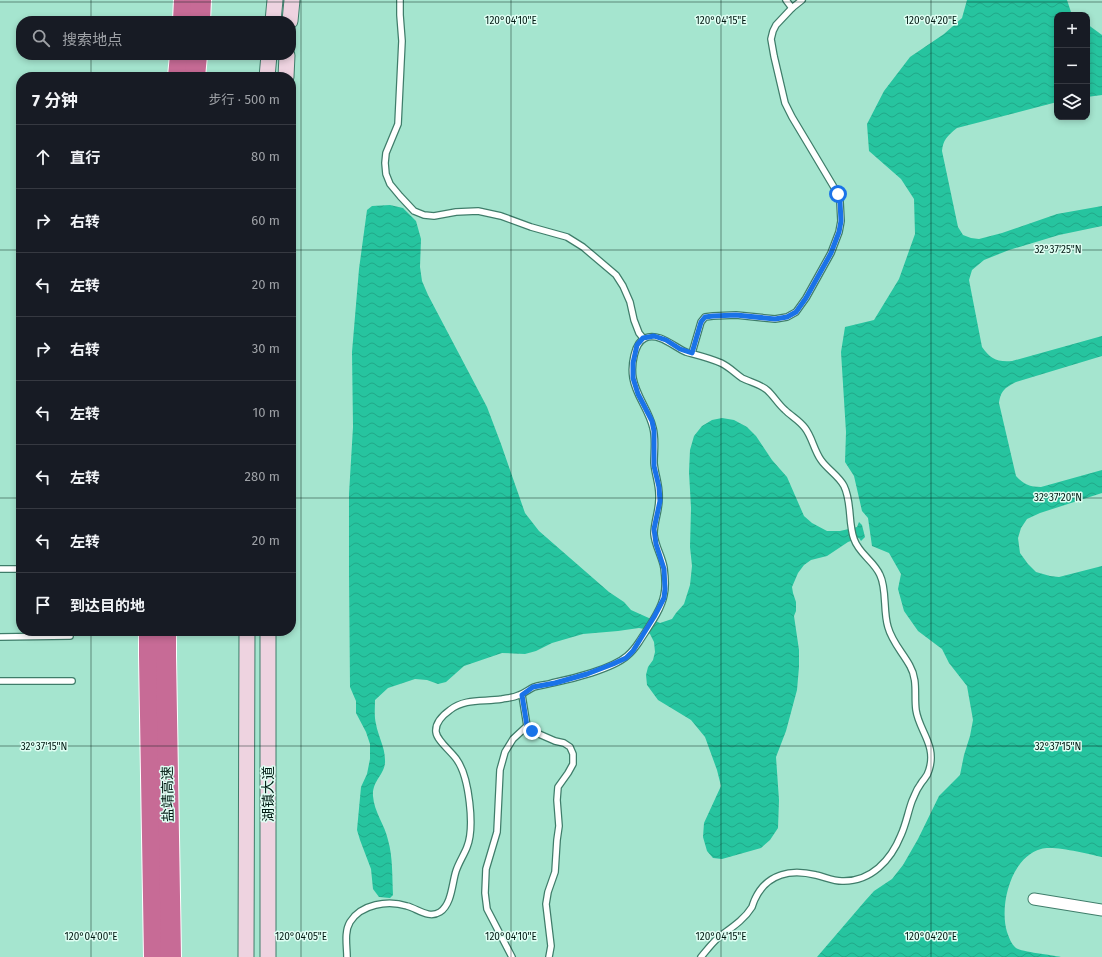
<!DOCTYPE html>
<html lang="zh">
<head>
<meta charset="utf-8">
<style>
	:root { --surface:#171b24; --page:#20242c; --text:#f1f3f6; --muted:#9ea1a6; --line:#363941 }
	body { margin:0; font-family:"Fira Sans","Noto Sans SC",sans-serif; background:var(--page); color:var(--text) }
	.controls { position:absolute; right:12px; top:12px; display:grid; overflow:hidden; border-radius:8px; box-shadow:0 2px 6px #0003 }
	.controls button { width:36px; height:36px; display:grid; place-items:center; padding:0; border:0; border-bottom:1px solid var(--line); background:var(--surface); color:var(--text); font:20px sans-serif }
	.stop { position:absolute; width:12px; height:12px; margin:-9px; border:3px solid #1a73e8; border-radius:50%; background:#fff }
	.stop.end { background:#1a73e8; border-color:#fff; box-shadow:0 1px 4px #0008 }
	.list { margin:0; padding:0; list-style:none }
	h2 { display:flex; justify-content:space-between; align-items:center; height:52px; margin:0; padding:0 16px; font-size:17px }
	h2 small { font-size:13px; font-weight:400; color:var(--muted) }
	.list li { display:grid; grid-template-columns:26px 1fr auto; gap:12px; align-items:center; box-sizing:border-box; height:64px; padding:0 16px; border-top:1px solid var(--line) }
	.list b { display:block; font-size:15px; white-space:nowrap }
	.list em { font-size:13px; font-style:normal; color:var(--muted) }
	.icon { flex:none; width:22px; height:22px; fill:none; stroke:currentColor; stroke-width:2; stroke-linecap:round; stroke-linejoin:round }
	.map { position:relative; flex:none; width:1102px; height:957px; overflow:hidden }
	.search { position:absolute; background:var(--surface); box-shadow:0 2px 6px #0003; left:16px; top:16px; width:280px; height:44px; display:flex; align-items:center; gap:10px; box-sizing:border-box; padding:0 14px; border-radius:16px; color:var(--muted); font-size:15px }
	.panel { position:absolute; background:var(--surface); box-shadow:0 2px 6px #0003; left:16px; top:72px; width:280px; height:564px; border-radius:16px }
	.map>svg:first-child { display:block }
</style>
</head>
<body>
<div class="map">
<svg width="1102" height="957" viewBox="0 0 1102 957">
	<defs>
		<pattern id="water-waves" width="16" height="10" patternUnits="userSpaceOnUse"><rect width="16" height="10" fill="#26c49f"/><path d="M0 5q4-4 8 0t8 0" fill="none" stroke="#20a888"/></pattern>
	</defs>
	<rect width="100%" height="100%" fill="#a5e5cf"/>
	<g fill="url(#water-waves)">
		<path d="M967 0H1067L1071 12 1075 15H1057V102L957 128C947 136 943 140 942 151L958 227 963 235 971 238 979 239 1002 233 1057 214 1102 206V226L1059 235 1009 250 984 260 972 270 969 280 982 347C991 359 996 362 1012 361L1102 336V356L1016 382C1005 388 1001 390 999 403L1016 476C1023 484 1030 487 1041 487L1102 470V493L1040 513 1027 519 1021 528 1018 538 1020 553 1028 564 1036 572 1050 576 1059 577 1102 566V857C1088 854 1053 845 1041 849 1011 857 999 905 1007 932 1009 937 1011 944 1016 948 1022 952 1052 955 1061 957H817L865 901 874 891 892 879 903 865 918 839 939 796 960 775 964 755 970 736 973 720 967 686 949 663 942 649 918 631 904 611 898 589 901 574 889 553 872 546 868 518 862 511 854 476 845 462 846 432 841 352 845 327 874 320 899 279 915 234 914 199 901 179 869 151 867 124 884 91 910 57 944 34 962 18Z"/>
		<path d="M1087 24 1102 35V95L1087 97Z"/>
		<path d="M390 205 403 208 416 221 421 239 420 267 422 281 428 295 487 407 501 444 525 513 539 531 609 592 624 602 631 610 660 623 672 619 676 613 684 604 690 585 692 566 690 547 691 508 689 472 690 450 694 436 702 426 712 420 722 418 734 420 747 427 756 436 772 460 787 477 804 516 812 523 827 531H840L857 527 859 522 862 525 865 537 861 541 859 538 848 542 827 556 811 560 804 565 798 573 792 587 793 593 796 602V611L794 616 799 650V667L797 690 786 731 776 757 779 800 778 828 770 840 761 848 722 859 713 858 707 851 703 837 704 823 721 786 717 770 705 737 691 720 658 700 647 685 646 675 648 667 653 660 655 652 654 642 650 634 644 629 639 628 618 631 583 634 552 643 536 651 525 654 502 653 464 666 446 682 438 684 427 680 415 679 388 688 375 700C375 708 374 716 376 724 378 736 385 747 385 760 386 774 372 780 373 796 374 812 385 825 388 840 393 857 392 877 393 895L390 898 379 897 373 889 371 869 360 840 357 830 361 787 367 774 370 759V744L366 732 356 713V701L350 687 349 572V494L353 427 352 352 359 269 367 210 372 206Z"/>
	</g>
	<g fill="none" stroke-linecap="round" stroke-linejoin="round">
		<g stroke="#3f7d6a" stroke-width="8">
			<g id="service">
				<path d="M400 0V15L402 41 398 124 386 153 385 163 386 174 390 184 400 196 414 211 424 215 434 216 456 212 478 211 501 216 531 227 567 237 583 247 616 275 623 286 630 302 634 320 639 333 643 338"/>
				<path d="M786 0 792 8"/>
				<path d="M692 353 701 322 705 317 713 316 736 315 775 319 787 317 796 312 806 298 831 253 839 232 841 221 840 202 838 194 807 142 792 117 785 103 774 56 771 39 773 31 776 25 792 8 802 0"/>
				<path d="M0 569H21"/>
				<path d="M0 637 70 636 69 631"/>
				<path d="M0 681H72"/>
				<path d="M527 726 532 731 555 741 564 743 570 747 573 754V764L568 773 558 787 557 800 559 826 557 840 555 872 548 892 546 904 551 946 549 957"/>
				<path d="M347 957C347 946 344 932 350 922 361 904 388 900 407 906 418 909 429 919 440 912 452 904 452 883 456 871 459 862 464 855 467 847 475 827 469 777 457 760 452 752 437 741 436 732 435 723 443 715 450 710 465 698 484 702 502 699 507 698 513 698 519 695 525 693 529 689 534 687 540 685 546 685 552 683 572 679 612 669 627 656 633 651 635 648 639 642 647 629 661 611 664 595 666 587 665 576 664 568 662 556 655 546 654 534 654 522 659 511 659 499 660 486 655 475 654 463 654 451 656 439 653 428 649 410 636 396 633 378 631 366 634 343 645 338 659 332 674 347 686 352 697 355 710 358 721 363 728 366 735 373 742 378 750 382 760 384 767 390 773 395 778 404 785 410 791 416 799 420 805 428 812 437 814 450 821 460 827 469 839 476 844 486 852 502 848 523 854 539 859 554 874 561 880 575 887 589 883 611 888 627 892 642 903 653 910 666 918 680 914 695 916 710 919 731 937 745 929 770 927 778 924 778 920 785 916 790 915 795 912 801 908 812 906 824 901 835 891 860 871 882 842 881 833 881 825 877 816 875 804 872 792 871 781 875 769 879 760 888 755 899 754 901 753 904 752 907 744 920 731 928 719 937 712 943 707 950 701 957"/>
				<path d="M512 957 487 909 485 893 486 869 497 832 500 770 505 752 513 739 527 726 522 695"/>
			</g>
		</g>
		<g stroke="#3f7d6a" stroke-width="13">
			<path id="minor" d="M1034 899 1102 910"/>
		</g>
		<g stroke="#3f7d6a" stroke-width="17">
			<g id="secondary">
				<path d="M273 21 275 0"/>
				<path d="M290 21 292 0"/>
				<path d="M267 77 269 55"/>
				<path d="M286 77 287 55"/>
				<path d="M268 631V957"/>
				<path d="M246 957 247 631"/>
			</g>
		</g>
		<g stroke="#fff" stroke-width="22">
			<g id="motorway">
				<path d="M183 21 184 0"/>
				<path d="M200 21 201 0"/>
				<path d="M178 77 180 55"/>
				<path d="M195 77 197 55"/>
				<path d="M149 631V655L154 957"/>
				<path d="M166 631V656L171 957"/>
			</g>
		</g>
		<use href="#service" stroke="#fff" stroke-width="5.5"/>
		<use href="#minor" stroke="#fff" stroke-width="11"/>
		<use href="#secondary" stroke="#eed3e0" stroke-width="15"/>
		<use href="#motorway" stroke="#c76b96" stroke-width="20"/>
	</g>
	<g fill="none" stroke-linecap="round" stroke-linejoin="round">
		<path stroke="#1a73e8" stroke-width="5" d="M532 731 527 726 522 695 533 687 555 683 587 674 613 664 626 658 633 651 644 633 654 617 664 598 665 589 664 569 656 544 654 529 660 501 659 487 654 466V431L652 421 638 394 633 378V363L637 345 643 338 654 336 666 340 680 349 692 353 701 322 705 317 713 316 736 315 775 319 787 317 796 312 806 298 831 253 839 232 841 221 840 202 838 194"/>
	</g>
	<path fill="none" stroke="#011912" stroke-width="1" stroke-opacity="0.45" d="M91 0V21M301 0V957M511 0V957M721 0V957M931 0V957M0 2H1102M91 55V77M0 250H21M291 250H1102M0 498H21M291 498H1102M91 631V957M0 746H1102"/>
	<g text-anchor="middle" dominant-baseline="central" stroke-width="3" stroke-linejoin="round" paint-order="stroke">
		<g font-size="14" fill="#011912" stroke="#dffef3">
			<text transform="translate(168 794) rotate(-91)">盐靖高速</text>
			<text transform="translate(268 794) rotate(-90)">湖镇大道</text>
		</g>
	</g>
	<g font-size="10" text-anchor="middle" fill="#011912" stroke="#dffef3" stroke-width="3" stroke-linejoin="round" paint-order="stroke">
		<text x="511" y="24">120°04'10"E</text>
		<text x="721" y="24">120°04'15"E</text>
		<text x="931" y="24">120°04'20"E</text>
		<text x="1058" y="253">32°37'25"N</text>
		<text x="1058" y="501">32°37'20"N</text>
		<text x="44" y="750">32°37'15"N</text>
		<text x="1058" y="750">32°37'15"N</text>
		<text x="91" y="940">120°04'00"E</text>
		<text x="301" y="940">120°04'05"E</text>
		<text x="511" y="940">120°04'10"E</text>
		<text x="721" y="940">120°04'15"E</text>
		<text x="931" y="940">120°04'20"E</text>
	</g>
</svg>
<div class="controls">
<button>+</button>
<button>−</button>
<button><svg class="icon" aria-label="layers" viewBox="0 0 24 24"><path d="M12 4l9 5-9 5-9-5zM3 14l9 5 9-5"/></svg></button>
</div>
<div class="stop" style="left:838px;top:194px"></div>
<div class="stop end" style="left:532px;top:731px"></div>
<div class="search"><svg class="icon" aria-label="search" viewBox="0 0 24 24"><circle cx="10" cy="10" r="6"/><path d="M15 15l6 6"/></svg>搜索地点</div>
<section class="panel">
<h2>7 分钟<small>步行 · 500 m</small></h2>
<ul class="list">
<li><svg class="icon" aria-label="ahead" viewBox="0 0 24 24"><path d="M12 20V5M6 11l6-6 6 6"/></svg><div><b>直行</b></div><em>80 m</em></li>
<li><svg class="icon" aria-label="right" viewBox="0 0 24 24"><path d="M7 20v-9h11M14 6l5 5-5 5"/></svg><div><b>右转</b></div><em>60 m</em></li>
<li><svg class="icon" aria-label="left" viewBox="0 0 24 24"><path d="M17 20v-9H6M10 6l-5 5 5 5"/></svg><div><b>左转</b></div><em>20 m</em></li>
<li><svg class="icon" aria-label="right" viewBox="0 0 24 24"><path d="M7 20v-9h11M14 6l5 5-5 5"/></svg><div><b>右转</b></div><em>30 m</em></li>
<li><svg class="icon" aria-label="left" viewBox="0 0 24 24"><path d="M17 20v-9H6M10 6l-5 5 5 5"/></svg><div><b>左转</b></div><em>10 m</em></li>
<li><svg class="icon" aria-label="left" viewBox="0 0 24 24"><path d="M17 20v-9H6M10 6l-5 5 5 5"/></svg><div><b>左转</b></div><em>280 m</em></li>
<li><svg class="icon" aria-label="left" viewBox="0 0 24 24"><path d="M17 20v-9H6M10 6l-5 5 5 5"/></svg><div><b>左转</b></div><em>20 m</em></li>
<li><svg class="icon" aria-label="arrive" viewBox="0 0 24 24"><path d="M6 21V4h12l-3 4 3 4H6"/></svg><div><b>到达目的地</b></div></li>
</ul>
</section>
</div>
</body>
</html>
